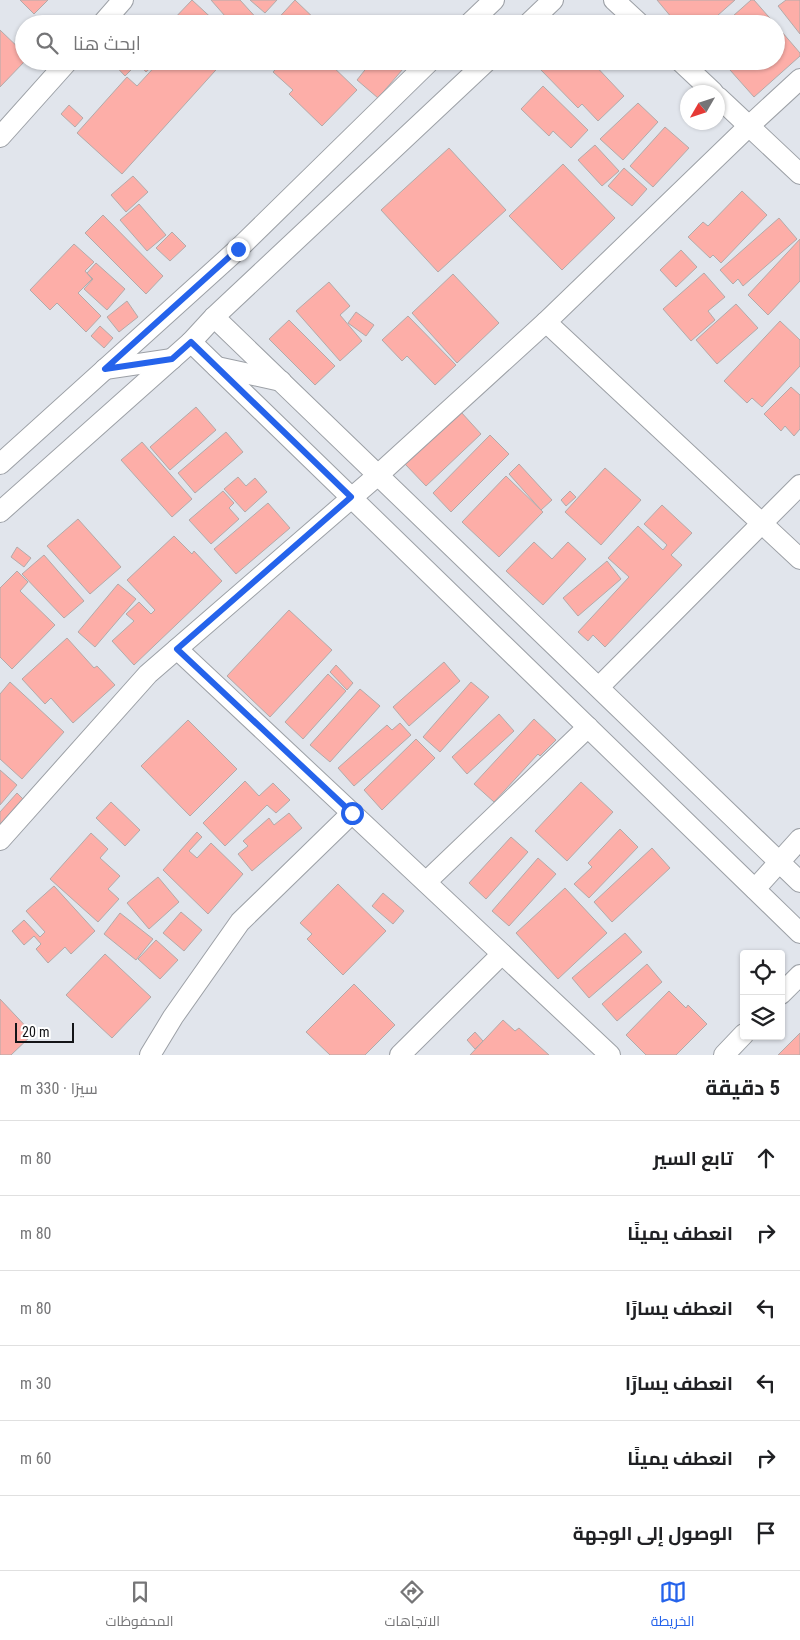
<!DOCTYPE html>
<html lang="ar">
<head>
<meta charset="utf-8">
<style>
	:root { --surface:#fff; --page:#f6f6f6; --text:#202124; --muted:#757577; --line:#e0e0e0; --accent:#2563eb }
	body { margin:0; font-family:"Roboto Condensed",Cairo,sans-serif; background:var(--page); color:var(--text); direction:rtl }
	.controls { position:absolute; right:15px; bottom:15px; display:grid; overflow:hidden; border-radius:5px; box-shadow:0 1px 4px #0004 }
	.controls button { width:45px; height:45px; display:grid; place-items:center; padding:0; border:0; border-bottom:1px solid var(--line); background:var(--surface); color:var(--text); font:25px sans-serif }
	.compass { position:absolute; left:680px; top:85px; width:45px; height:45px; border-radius:50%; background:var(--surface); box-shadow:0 1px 4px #0004; rotate:231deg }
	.scale { position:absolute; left:15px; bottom:12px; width:59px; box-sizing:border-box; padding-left:5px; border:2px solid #131417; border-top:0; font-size:14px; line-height:18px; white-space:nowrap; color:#131417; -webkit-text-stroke:4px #fff; paint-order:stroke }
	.stop { position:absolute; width:15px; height:15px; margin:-11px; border:4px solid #2563eb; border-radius:50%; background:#fff }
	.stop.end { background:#2563eb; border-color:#fff; box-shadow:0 1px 5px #0008 }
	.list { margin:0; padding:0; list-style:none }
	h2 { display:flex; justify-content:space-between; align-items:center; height:65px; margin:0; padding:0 20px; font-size:21px }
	h2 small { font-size:16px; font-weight:400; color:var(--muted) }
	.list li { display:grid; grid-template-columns:32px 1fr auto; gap:15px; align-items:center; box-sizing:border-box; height:75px; padding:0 20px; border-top:1px solid var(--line) }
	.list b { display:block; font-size:19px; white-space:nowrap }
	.list em { font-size:16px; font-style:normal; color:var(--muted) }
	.icon { flex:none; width:28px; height:28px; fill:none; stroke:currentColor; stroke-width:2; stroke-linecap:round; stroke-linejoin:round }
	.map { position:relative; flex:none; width:800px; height:1055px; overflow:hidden; direction:ltr }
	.search { position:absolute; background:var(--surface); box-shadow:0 1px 4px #0004; left:15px; right:15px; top:15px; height:55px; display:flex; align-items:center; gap:12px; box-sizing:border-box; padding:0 18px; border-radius:28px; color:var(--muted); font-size:19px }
	.sheet { height:515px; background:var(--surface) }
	nav { display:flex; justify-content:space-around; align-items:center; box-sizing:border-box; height:70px; border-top:1px solid var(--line); background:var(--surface); font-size:14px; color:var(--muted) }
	nav a { display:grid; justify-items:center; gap:2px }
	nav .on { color:var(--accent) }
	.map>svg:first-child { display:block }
</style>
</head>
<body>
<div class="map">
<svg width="800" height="1055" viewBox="0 0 800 1055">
	<rect width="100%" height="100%" fill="#e1e5ec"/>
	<g fill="#fdaea8" stroke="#b3aaa9">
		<path d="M20 0H48L34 14Z"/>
		<path d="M192 0 218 24H173L171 22Z"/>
		<path d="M211 0H240L260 22 232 24Z"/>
		<path d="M250 0H277L265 13Z"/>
		<path d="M295 0 320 24H273Z"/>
		<path d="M657 0H735L708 24H677Z"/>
		<path d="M751 0H754L775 24H724Z"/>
		<path d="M786 0H800V34L778 6Z"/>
		<path d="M776 25 800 53V56L754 97 722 61H776Z"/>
		<path d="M0 30 24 53 25 61 0 87Z"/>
		<path d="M111 61H133L136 65 125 76Z"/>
		<path d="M136 61H158L146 72Z"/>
		<path d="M160 61H224L122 174 77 133 127 77 137 86Z"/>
		<path d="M283 61H327L357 90 322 126 289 94 293 90 273 72Z"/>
		<path d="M372 61H379L384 65 387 61 409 62 378 98 357 80Z"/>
		<path d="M548 61H554L559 66 564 61H591L624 96 598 121 582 104 578 108 540 69Z"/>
		<path d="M543 86 588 130 571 148 553 131 549 136 521 109Z"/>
		<path d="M638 103 658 122 623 160 600 139Z"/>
		<path d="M69 105 83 118 75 127 61 114Z"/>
		<path d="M665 127 689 148 653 187 630 166Z"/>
		<path d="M595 145 619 171 602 186 578 160Z"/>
		<path d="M449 148 506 210 438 272 381 210Z"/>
		<path d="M563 164 615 218 562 270 509 216Z"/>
		<path d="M624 168 647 189 632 206 608 186Z"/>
		<path d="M133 176 148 192 126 212 111 195Z"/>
		<path d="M742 191 767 215 721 263 713 255 710 258 688 237 703 222 708 226Z"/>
		<path d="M139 204 166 235 147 251 120 220Z"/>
		<path d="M103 215 163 276 146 294 85 233Z"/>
		<path d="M779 218 797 239 743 286 738 279 733 284 720 270Z"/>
		<path d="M172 232 186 246 170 261 156 248Z"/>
		<path d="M800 239V281L768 315 748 295Z"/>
		<path d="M74 244 94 262 85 271 92 279 78 293 101 316 86 332 57 303 50 310 30 290Z"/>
		<path d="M681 250 697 267 676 287 660 270Z"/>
		<path d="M96 263 125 289 107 310 84 289 93 279 87 273Z"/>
		<path d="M704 273 725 297 708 311 715 320 691 341 663 309Z"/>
		<path d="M453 274 499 323 457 363 412 313Z"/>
		<path d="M329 282 350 306 340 315 362 341 340 361 296 311Z"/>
		<path d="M127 301 138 317 119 332 107 317Z"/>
		<path d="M736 304 758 328 717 364 696 340Z"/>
		<path d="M356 312 374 325 366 336 348 323Z"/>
		<path d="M408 316 456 365 435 385 407 356 402 361 382 340Z"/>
		<path d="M289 320 335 366 315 385 269 339Z"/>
		<path d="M780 321 800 340V366L762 407 752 398 747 403 724 381Z"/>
		<path d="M100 326 113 338 104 348 91 336Z"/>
		<path d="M791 387 800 395V429L794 436 785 426 781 431 764 414Z"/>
		<path d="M196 407 216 430 170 470 150 447Z"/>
		<path d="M461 412 481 434 426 486 405 464Z"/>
		<path d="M226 432 243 452 195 493 178 473Z"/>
		<path d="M490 435 509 454 451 512 433 493Z"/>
		<path d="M142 442 192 499 172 517 121 460Z"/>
		<path d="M519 464 552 500 541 510 509 474Z"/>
		<path d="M605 468 641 500 601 545 565 512Z"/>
		<path d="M506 476 543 512 499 557 462 522Z"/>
		<path d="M238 477 246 486 255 478 267 492 245 512 224 489Z"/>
		<path d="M223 491 234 503 229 508 239 519 211 544 189 520Z"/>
		<path d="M570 491 576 497 566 506 561 500Z"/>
		<path d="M268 503 290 528 236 574 214 549Z"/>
		<path d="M662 505 692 533 671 555 682 565 605 647 593 635 588 641 578 632 629 577 608 558 638 526 663 550 667 545 644 524Z"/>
		<path d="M78 519 121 567 90 594 47 546Z"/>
		<path d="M174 536 192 554 194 551 222 581 134 665 112 641 134 621 126 614 139 602 151 614 155 610 127 580Z"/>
		<path d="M534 542 552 559 568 542 586 559 543 605 506 571Z"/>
		<path d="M17 547 31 558 24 567 11 557Z"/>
		<path d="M44 555 84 601 64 618 22 574Z"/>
		<path d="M607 561 621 579 578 616 563 598Z"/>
		<path d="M17 571 28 582 20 591 55 625 12 669 0 657V588Z"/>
		<path d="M118 584 136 599 95 647 78 632Z"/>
		<path d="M289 610 332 650 270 717 227 676Z"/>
		<path d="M67 638 94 668 97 666 115 685 73 723 51 698 45 704 22 679Z"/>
		<path d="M444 662 460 681 409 726 393 707Z"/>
		<path d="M336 665 353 683 347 690 330 672Z"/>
		<path d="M328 674 346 691 303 739 285 722Z"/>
		<path d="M10 682 64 732 22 779 0 759V694Z"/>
		<path d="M471 682 489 697 440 752 423 737Z"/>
		<path d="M360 689 380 706 330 762 310 745Z"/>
		<path d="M499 714 514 731 467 774 452 757Z"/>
		<path d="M534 719 556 740 540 756 538 754 494 802 474 784Z"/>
		<path d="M188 720 237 769 190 816 141 766Z"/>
		<path d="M400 723 411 735 354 786 338 768 387 725 392 730Z"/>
		<path d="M416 739 435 758 382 810 364 790Z"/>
		<path d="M0 770 17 785 0 805Z"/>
		<path d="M245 781 259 796 273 783 290 800 276 813 267 805 225 846 203 823Z"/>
		<path d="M581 782 613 812 567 861 535 831Z"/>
		<path d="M17 793 25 801 0 829V812Z"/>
		<path d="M111 802 140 830 125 846 96 818Z"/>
		<path d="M289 813 302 828 252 871 238 854 248 846 243 841 269 818 274 825Z"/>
		<path d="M620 829 638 847 589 898 574 884 592 867 588 863Z"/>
		<path d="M197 832 202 837 189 851 197 858 211 843 243 874 208 914 163 870Z"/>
		<path d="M91 833 108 849 100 858 120 876 108 889 119 899 98 922 50 879Z"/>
		<path d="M511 837 528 852 486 899 469 883Z"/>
		<path d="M652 848 670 868 612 922 594 902Z"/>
		<path d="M538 858 556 874 509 926 492 911Z"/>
		<path d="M158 877 179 902 149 929 127 903Z"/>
		<path d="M338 884 386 931 343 975 307 939 312 934 300 923Z"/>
		<path d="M54 886 95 931 71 954 65 947 48 963 36 949 41 944 34 936 24 945 12 931 24 920 40 937 45 932 26 911Z"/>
		<path d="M565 888 607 933 558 979 516 933Z"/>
		<path d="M383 893 404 911 393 924 372 906Z"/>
		<path d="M181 912 202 930 184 951 163 933Z"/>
		<path d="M120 913 153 939 136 960 104 934Z"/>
		<path d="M625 933 642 952 589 998 572 978Z"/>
		<path d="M156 940 178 960 160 979 138 959Z"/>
		<path d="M105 954 151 997 112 1038 66 995Z"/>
		<path d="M647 964 662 982 617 1021 602 1004Z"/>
		<path d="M354 984 395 1025 365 1055H330L306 1032Z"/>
		<path d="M669 991 686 1008 688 1005 707 1024 676 1055H646L626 1035Z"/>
		<path d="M0 999 33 1034 11 1055H0Z"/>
		<path d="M503 1020 515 1031 519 1028 549 1055H470Z"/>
		<path d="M475 1032 483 1041 475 1049 467 1040Z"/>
		<path d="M800 1033V1055H778Z"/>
	</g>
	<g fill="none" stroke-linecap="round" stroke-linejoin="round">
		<g stroke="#9ca0a6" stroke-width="22">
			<g id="street">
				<path d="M614 0 640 24"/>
				<path d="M102 24 123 0"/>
				<path d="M469 24 494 0"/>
				<path d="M528 24 553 0"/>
				<path d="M680 61 713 92"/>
				<path d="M800 79 749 126 546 322 800 559"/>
				<path d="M718 97 800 174"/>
				<path d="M0 137 68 61"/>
				<path d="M214 317 800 882"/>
				<path d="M191 342 800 933"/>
				<path d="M217 367 281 381"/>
				<path d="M105 369 172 359"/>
				<path d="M0 464 238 249 430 61"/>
				<path d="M0 512 191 342 214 317 487 61"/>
				<path d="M177 649 610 1055"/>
				<path d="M599 687 800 485"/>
				<path d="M0 840 148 674 378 475 546 322"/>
				<path d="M426 882 588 727"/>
				<path d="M755 889 800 839"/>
				<path d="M781 994 800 975"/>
				<path d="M150 1055 173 1017 240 922 352 813"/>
				<path d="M400 1055 502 954"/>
				<path d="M724 1055 744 1034"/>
			</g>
		</g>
		<use href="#street" stroke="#fff" stroke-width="20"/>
	</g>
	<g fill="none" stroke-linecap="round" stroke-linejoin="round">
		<path stroke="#2563eb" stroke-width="6" d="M238 249 105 369 172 359 191 342 351 497 177 649 352 813"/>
	</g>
</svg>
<div class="controls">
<button><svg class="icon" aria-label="locate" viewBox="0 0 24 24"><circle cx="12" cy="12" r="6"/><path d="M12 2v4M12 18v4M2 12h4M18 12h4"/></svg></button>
<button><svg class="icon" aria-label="layers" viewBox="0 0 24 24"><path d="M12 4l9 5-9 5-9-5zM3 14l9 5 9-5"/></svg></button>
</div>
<svg class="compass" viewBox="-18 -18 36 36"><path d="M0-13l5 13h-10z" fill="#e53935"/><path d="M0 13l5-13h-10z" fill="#757577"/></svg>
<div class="scale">20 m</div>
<div class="stop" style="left:352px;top:813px"></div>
<div class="stop end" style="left:238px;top:249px"></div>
<div class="search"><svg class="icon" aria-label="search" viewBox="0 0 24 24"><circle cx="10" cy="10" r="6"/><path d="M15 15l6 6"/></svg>ابحث هنا</div>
</div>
<section class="sheet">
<h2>5 دقيقة<small>سيرًا · 330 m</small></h2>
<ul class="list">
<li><svg class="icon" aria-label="ahead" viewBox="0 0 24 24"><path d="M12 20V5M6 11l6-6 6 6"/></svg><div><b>تابع السير</b></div><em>80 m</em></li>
<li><svg class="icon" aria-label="right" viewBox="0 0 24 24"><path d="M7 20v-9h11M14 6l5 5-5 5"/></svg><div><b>انعطف يمينًا</b></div><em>80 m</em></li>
<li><svg class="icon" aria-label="left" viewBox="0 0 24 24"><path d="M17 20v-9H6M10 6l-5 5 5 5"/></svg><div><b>انعطف يسارًا</b></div><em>80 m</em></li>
<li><svg class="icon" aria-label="left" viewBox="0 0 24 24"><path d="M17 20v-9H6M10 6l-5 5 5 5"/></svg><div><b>انعطف يسارًا</b></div><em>30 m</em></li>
<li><svg class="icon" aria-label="right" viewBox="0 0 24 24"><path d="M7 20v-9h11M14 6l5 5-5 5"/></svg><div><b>انعطف يمينًا</b></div><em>60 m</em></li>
<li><svg class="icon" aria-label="arrive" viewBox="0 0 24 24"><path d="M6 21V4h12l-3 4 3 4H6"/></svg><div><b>الوصول إلى الوجهة</b></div></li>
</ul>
</section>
<nav>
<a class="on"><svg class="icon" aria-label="map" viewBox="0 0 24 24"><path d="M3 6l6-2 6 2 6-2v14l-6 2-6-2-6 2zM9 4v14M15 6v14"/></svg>الخريطة</a>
<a><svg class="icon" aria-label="directions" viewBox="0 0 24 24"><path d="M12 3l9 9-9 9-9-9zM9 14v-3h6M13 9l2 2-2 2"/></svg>الاتجاهات</a>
<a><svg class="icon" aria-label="saved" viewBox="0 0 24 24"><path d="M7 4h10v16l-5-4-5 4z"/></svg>المحفوظات</a>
</nav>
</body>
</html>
